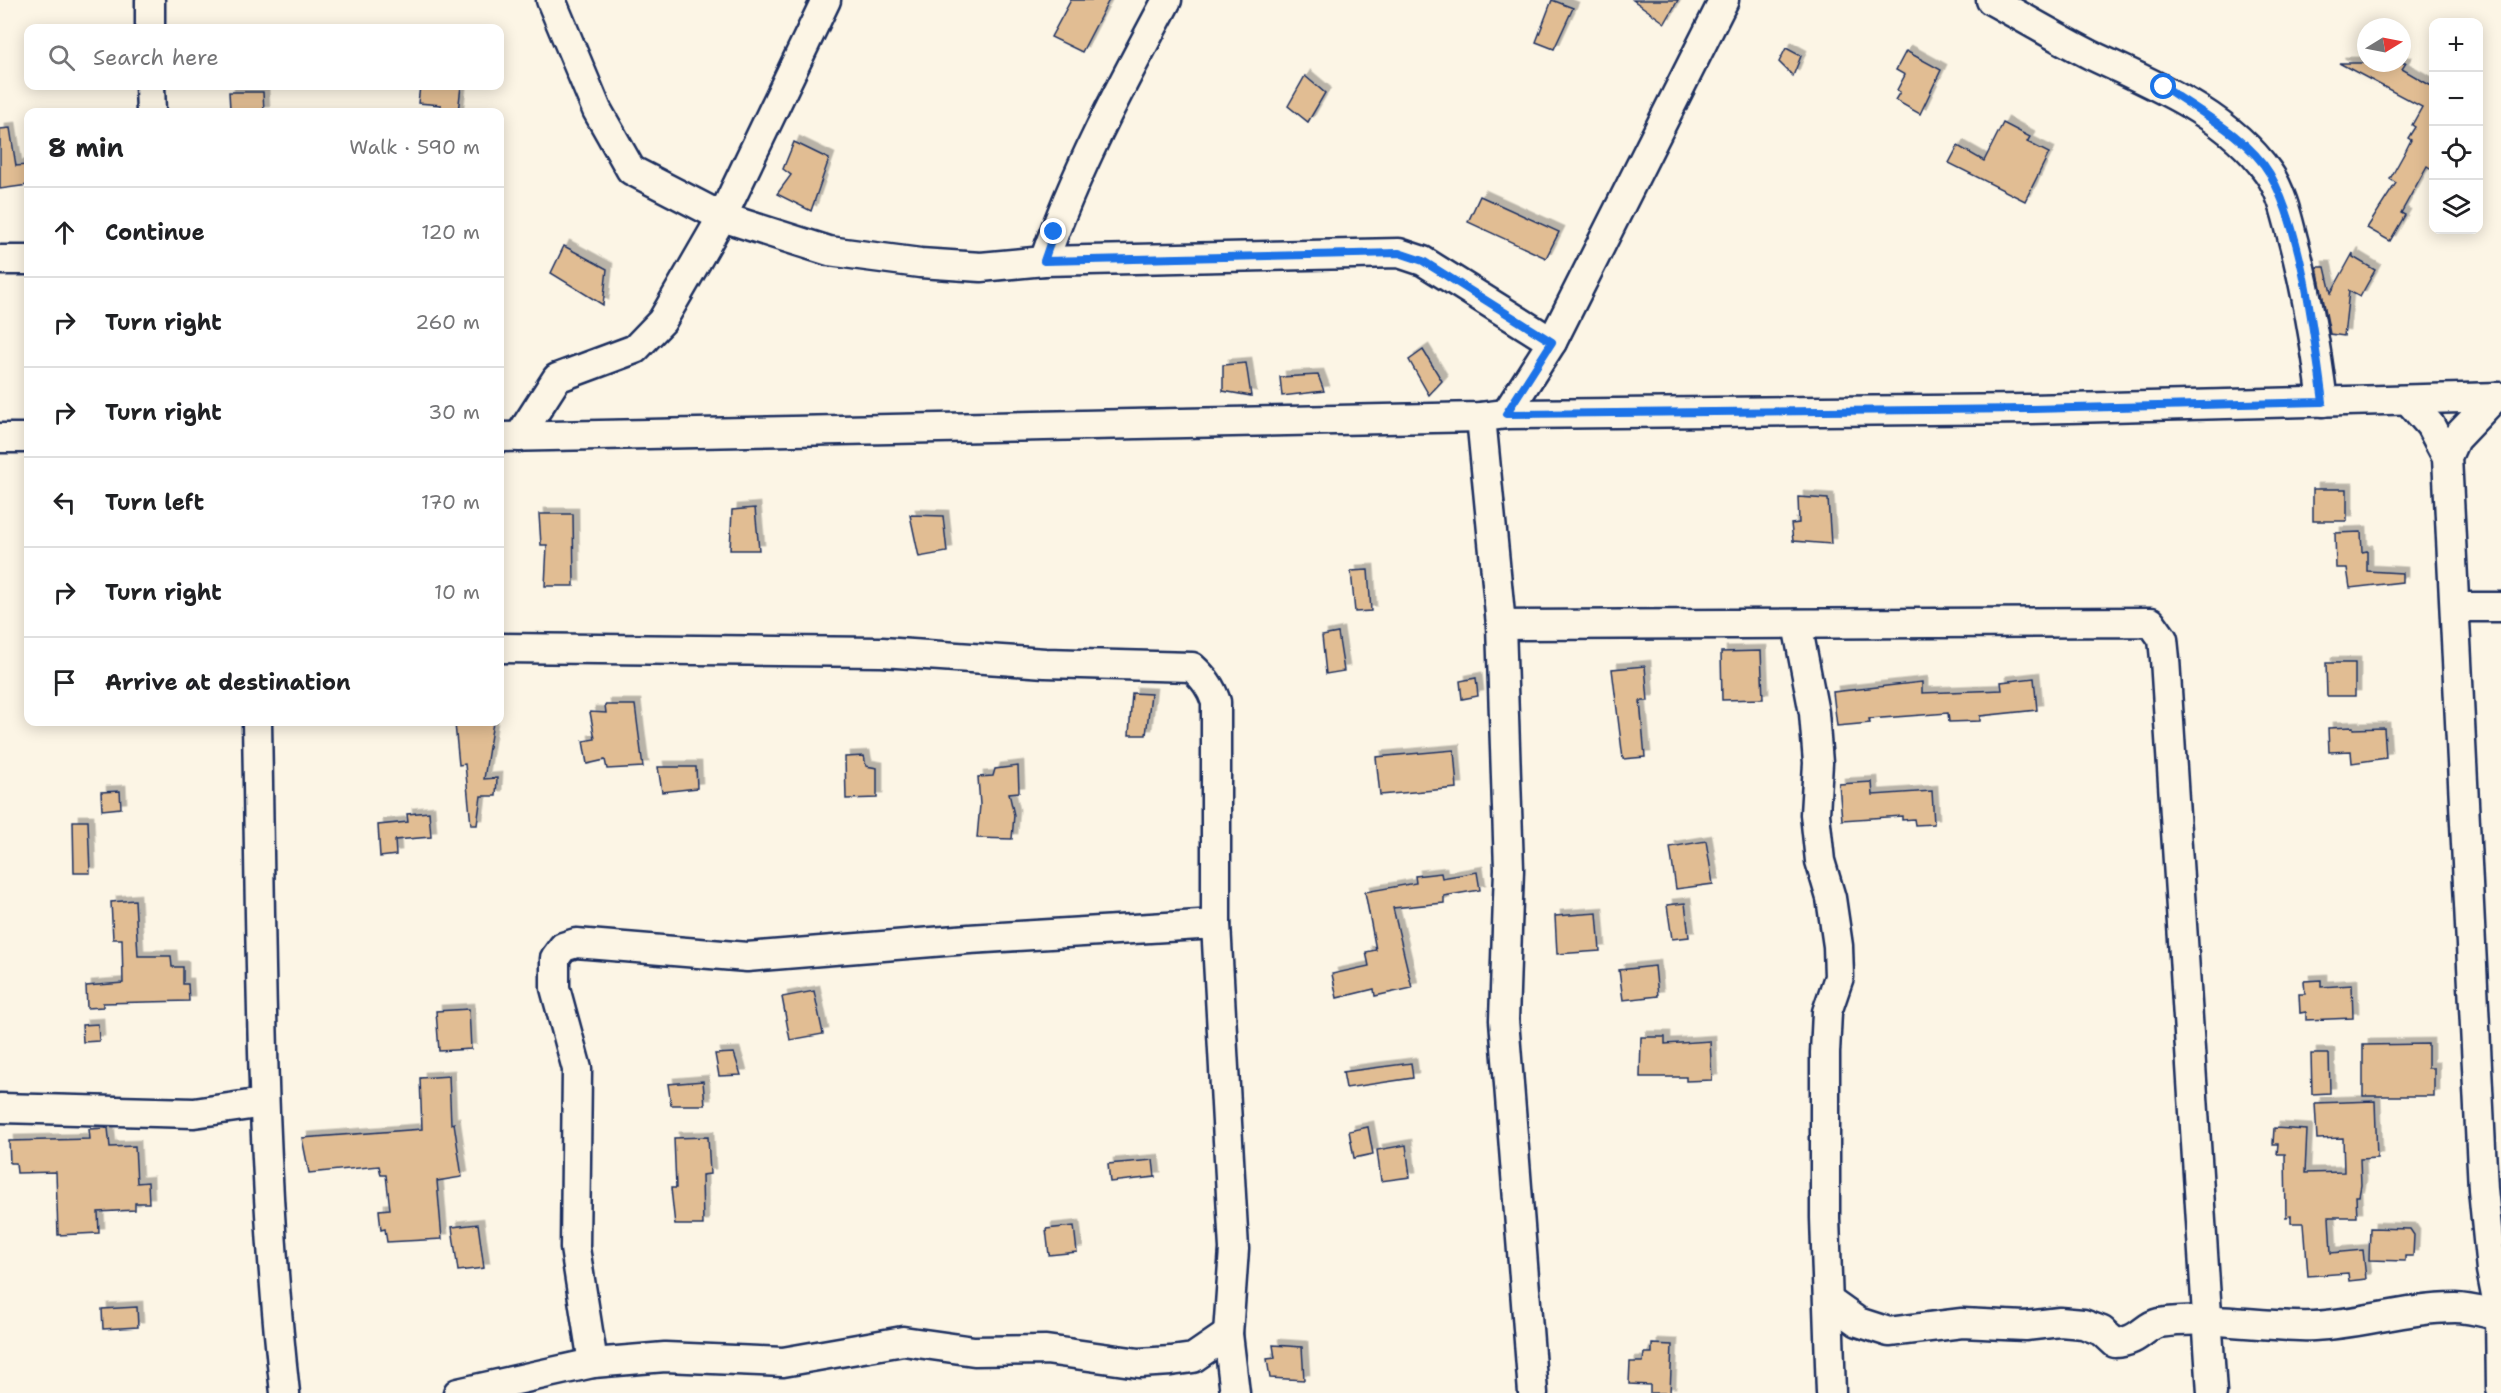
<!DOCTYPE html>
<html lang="en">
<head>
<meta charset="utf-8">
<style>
	:root { --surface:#fff; --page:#f2f2f2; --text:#202124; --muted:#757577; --line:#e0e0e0 }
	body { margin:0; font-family:"Shantell Sans",sans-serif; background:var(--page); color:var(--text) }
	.controls { position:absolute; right:18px; top:18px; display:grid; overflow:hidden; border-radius:12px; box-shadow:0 3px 15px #0003 }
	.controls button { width:54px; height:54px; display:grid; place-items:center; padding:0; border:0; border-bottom:2px solid var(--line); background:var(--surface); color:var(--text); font:30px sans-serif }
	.compass { position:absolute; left:2357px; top:18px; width:54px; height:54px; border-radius:50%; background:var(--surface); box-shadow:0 3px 15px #0003; rotate:80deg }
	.stop { position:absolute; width:18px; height:18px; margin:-14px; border:4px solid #1a73e8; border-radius:50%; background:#fff }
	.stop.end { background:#1a73e8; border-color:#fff; box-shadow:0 2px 6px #0008 }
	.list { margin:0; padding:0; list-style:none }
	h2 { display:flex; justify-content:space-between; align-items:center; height:78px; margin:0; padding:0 24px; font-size:26px }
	h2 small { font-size:20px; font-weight:400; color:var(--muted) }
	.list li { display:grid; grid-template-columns:39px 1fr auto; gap:18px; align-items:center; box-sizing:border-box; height:90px; padding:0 24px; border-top:2px solid var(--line) }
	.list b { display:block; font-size:22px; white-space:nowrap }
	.list em { font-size:20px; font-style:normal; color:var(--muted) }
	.icon { flex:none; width:33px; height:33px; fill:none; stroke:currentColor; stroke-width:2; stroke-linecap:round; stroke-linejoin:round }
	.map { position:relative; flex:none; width:2501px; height:1393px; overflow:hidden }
	.search { position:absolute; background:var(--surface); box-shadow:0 3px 15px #0003; left:24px; top:24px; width:480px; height:66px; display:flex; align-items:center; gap:15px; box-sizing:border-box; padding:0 21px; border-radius:12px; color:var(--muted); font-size:22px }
	.panel { position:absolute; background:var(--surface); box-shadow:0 3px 15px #0003; left:24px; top:108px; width:480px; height:618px; border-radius:12px }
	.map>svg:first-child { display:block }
</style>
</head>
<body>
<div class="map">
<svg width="2501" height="1393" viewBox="0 0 2501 1393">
	<defs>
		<filter id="shadow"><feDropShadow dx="5.5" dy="-5.5" stdDeviation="0" flood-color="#0004"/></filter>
	</defs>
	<rect width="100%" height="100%" fill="#fcf5e5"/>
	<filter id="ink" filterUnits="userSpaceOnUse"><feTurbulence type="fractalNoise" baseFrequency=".0167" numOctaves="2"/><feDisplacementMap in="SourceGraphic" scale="12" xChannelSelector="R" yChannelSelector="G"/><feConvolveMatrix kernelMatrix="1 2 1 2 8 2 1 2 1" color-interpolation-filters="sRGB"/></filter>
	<g filter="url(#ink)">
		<g fill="#e1bd93" stroke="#1b2f5e" stroke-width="1.5" filter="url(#shadow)">
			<path d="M1071 0H1109L1082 52 1051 37Z"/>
			<path d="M1552 0 1573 8 1554 49 1536 42Z"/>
			<path d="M1633 0H1678L1665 23Z"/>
			<path d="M1786 48 1801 56 1793 76 1779 62Z"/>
			<path d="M1906 51 1941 70 1920 114 1895 100 1900 92 1897 90 1905 75 1896 70Z"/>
			<path d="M2339 63H2406L2402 69 2433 87V170L2427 166 2401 213 2405 215 2390 241 2367 228 2396 183 2390 179 2405 152 2411 140 2408 138 2415 127 2412 125 2422 107Z"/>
			<path d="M1305 76 1325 93 1308 122 1288 106Z"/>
			<path d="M420 86H461L458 112H440L441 105 418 103Z"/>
			<path d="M229 92H263L264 112H234V109H230Z"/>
			<path d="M2003 123 2030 137 2027 142 2049 153 2025 201 1949 163 1958 146 1984 161Z"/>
			<path d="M10 128 16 166 27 165 28 185 0 189V129Z"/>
			<path d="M794 142 829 159 811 211 777 194 791 175 783 169Z"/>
			<path d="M1480 196 1559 232 1546 258 1468 222Z"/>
			<path d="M564 246 607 269 603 305 551 273Z"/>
			<path d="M2353 253V257L2375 270 2360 297 2349 291 2344 336 2330 334 2317 267H2325L2331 293Z"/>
			<path d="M1423 350 1442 381 1429 395 1409 360Z"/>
			<path d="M1246 363 1251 396 1223 391V365Z"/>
			<path d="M1318 375 1324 391 1282 396 1280 377Z"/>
			<rect x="2313" y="489" width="34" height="32"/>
			<path d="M1798 497 1828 499 1831 544 1793 541 1791 524 1799 523Z"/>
			<path d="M755 508 759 550H730L732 510Z"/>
			<path d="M539 514H573L574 586H545L547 545H541Z"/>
			<path d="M910 515 943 516 947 552 919 557Z"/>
			<path d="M2361 532 2362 552 2367 551V571L2402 573V582L2350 588 2347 568H2336L2335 533Z"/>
			<path d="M1368 570 1371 611 1355 612 1351 571Z"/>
			<path d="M1338 633 1344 671 1326 674 1322 636Z"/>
			<path d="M1761 651 1763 699 1722 700 1721 652Z"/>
			<path d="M2326 663H2355V696H2327Z"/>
			<path d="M1645 666 1648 701H1640L1645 757 1623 759 1612 669Z"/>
			<path d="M1476 678 1478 696 1462 699 1460 681Z"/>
			<path d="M2034 678 2037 710 1980 716V721L1949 722 1948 713 1869 719 1870 723 1837 726 1833 692 1922 682V693L2002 690 2001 682Z"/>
			<path d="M1132 693 1151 694 1146 735H1129Z"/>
			<path d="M605 705H635L643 767 607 769 605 760 587 764 583 741 595 739 590 712 606 713Z"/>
			<path d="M493 722 484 779 497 778 496 796H481L477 825H471L465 764 459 765 455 724Z"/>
			<path d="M2353 727V729L2384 728 2386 758 2352 763 2351 751 2329 752 2328 728Z"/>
			<path d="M1454 750 1457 788 1380 795 1376 757Z"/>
			<path d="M864 756 866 766 877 768V798L846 799 845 757Z"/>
			<path d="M1018 766 1019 792 1009 793 1014 815 1012 839 977 838 980 805 978 777 993 776 995 769Z"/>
			<path d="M658 767H696L697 788 662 792Z"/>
			<path d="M1872 782 1873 795 1932 791 1934 824 1915 825 1914 819 1902 820V816L1842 820 1839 784Z"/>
			<path d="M120 791 121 808 102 810 101 792Z"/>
			<path d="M429 812 431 837 395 840 396 855 380 857 378 825 408 822 407 814Z"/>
			<path d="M73 821H88L90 873H74Z"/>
			<path d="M1706 841 1713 884 1676 889 1670 847Z"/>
			<path d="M1477 872 1480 890 1444 896V903L1393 908 1412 988 1375 996 1374 989 1337 998 1332 974 1369 966 1366 952 1376 950 1365 892 1416 883 1415 876 1441 873 1442 878Z"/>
			<path d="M135 900 138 956H171L172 967H183V984H188L189 1001 103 1003V1007L87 1008 86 986 123 983 122 939H113L111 902Z"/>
			<path d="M1685 903 1689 937 1672 939 1667 905Z"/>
			<path d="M1597 913 1600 951 1557 954 1555 916Z"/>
			<path d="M1655 966 1658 996 1623 1000 1619 970Z"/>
			<path d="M2321 980V987L2352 985 2353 1018 2306 1020V1012L2300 1013 2299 994H2305L2304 981Z"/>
			<path d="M814 991 823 1034 790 1040 782 997Z"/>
			<path d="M469 1009 471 1049 439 1051 436 1011Z"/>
			<path d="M98 1024 99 1041 83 1042 82 1025Z"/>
			<path d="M1641 1037H1665V1044L1710 1041 1712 1080 1686 1081V1077H1640Z"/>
			<path d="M2428 1044V1068H2434V1096H2363V1045Z"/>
			<path d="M734 1053 741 1075 719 1076 715 1054Z"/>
			<path d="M2311 1054H2329L2330 1093 2312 1094Z"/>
			<path d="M1411 1063 1413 1078 1346 1088 1343 1072Z"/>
			<path d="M449 1076 451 1124 454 1123 462 1177 437 1181 442 1239 387 1242 385 1229 381 1230 379 1210 390 1209 386 1175H381L379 1166 309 1173 302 1138 422 1129 420 1078Z"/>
			<path d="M703 1081 705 1105H671L668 1084Z"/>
			<path d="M2375 1101 2377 1158 2360 1159 2361 1185 2359 1196H2356L2357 1217H2329L2331 1253 2363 1250 2366 1279 2349 1281 2348 1273 2308 1276 2304 1223H2291V1216L2286 1217 2285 1154H2277L2278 1144H2273L2274 1128 2307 1130 2305 1173 2344 1172 2343 1138 2317 1139 2315 1103Z"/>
			<path d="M1368 1127 1373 1154 1354 1158 1349 1131Z"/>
			<path d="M108 1128 110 1147 135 1146 137 1183 148 1182 149 1203H135V1210L98 1212 99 1233 58 1235 56 1172 17 1173 16 1163H10L9 1141 90 1139 89 1129Z"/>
			<path d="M708 1137 710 1174 702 1175 703 1225H675L671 1188H676L674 1138Z"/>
			<path d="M1406 1145 1410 1177 1381 1181 1377 1150Z"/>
			<path d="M1153 1160 1155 1177 1110 1182 1108 1164Z"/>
			<path d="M478 1224 484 1268 458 1271 452 1227Z"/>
			<path d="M1074 1226 1077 1252 1049 1255 1046 1229Z"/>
			<path d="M2370 1228 2410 1229 2414 1235 2413 1256H2405V1261L2369 1260Z"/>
			<path d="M137 1307 138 1327 103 1329 102 1309Z"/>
			<path d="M1652 1344 1672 1345 1670 1393H1650V1385L1629 1384 1630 1362H1643L1644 1353H1652Z"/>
			<path d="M1273 1345 1302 1347 1304 1380 1270 1378 1267 1359 1275 1358Z"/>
		</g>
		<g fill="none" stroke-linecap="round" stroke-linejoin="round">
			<g stroke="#1b2f5e" stroke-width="33">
				<g id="minor">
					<path d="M150 0V28"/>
					<path d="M551 0 597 110 631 170 722 217 829 251 920 263 981 267 1044 261 1399 253 1423 261 1552 342"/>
					<path d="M1991 0C2024 18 2057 38 2091 55 2154 85 2226 113 2268 172 2281 190 2287 216 2292 236 2307 291 2316 346 2323 402"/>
					<path d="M150 86 151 112"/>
					<path d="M0 260H28"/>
					<path d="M1044 261C1075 171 1122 84 1167 0"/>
					<path d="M2408 400 2430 425 2447 457 2483 1189 2491 1270 2500 1316 2501 1388"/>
					<path d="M1506 414 1552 342 1724 0"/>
					<path d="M1481 417 1501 625 1509 869 1504 1020 1533 1393"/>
					<path d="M500 437 1481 417 1506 414 2031 409 2501 397"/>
					<path d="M519 437 557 378 635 349 662 321 722 217 826 0"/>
					<path d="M0 438H28"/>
					<path d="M2447 457 2455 439 2495 397"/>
					<path d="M2455 607H2501"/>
					<path d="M1797 624 1814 713 1818 763 1815 814 1820 861 1831 898 1838 946 1839 977 1827 1012 1825 1053V1218L1831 1393"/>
					<path d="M1501 625 2151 622 2163 639 2165 659 2212 1393"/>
					<path d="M500 648 882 652 1045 663 1192 667C1204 678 1211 687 1216 702V924L1234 1249 1228 1334 1235 1393"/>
					<path d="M257 722C261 946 260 1170 285 1393"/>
					<path d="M0 1108 194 1113 263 1103"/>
					<path d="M1830 1302 1858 1322 1889 1332 1962 1323 2025 1326 2060 1322 2083 1324 2102 1331 2115 1343C2139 1342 2144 1326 2159 1323 2210 1315 2263 1328 2314 1326 2362 1324 2407 1308 2455 1308 2470 1308 2486 1313 2500 1316"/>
					<path d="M593 1363 575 1248 577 1069 555 988V958L563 947 576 943 747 957 969 939 1216 924"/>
					<path d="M458 1393 593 1363 665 1357 783 1362 903 1341 974 1351 1046 1350 1139 1363 1171 1361 1193 1358 1228 1334"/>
				</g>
			</g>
			<use href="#minor" stroke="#fcf5e5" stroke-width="28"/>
		</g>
	</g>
	<g fill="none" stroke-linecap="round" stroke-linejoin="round" filter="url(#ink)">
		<path stroke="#1a73e8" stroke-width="8" d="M1054 232 1044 261 1399 253 1423 261 1552 342 1506 414 2031 409 2323 402C2314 336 2303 233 2270 174 2249 138 2198 111 2164 87"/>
	</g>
</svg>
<div class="controls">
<button>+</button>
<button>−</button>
<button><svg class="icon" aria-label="locate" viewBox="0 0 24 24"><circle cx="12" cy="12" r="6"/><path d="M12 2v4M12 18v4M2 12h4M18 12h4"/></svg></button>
<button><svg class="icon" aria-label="layers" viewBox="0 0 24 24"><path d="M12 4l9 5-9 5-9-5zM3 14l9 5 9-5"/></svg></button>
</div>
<svg class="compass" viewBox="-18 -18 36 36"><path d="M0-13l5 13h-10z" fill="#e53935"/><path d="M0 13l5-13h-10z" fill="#757577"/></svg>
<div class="stop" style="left:2164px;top:87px"></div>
<div class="stop end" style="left:1054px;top:232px"></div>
<div class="search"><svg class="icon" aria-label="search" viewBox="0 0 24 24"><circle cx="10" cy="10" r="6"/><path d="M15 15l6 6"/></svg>Search here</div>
<section class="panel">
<h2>8 min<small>Walk · 590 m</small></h2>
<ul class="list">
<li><svg class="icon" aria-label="ahead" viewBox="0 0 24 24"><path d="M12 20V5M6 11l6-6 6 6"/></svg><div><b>Continue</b></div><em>120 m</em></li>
<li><svg class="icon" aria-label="right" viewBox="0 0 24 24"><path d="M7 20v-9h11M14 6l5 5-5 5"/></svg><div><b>Turn right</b></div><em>260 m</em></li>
<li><svg class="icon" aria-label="right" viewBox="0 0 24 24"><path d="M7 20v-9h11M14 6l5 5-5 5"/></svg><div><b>Turn right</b></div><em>30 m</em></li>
<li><svg class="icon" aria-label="left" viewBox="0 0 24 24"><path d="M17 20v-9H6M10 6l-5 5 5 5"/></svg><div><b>Turn left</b></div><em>170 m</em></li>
<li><svg class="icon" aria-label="right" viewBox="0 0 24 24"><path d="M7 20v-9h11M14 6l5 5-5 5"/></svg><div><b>Turn right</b></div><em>10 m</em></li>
<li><svg class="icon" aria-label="arrive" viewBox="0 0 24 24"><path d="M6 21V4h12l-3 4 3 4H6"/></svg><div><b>Arrive at destination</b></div></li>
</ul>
</section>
</div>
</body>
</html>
